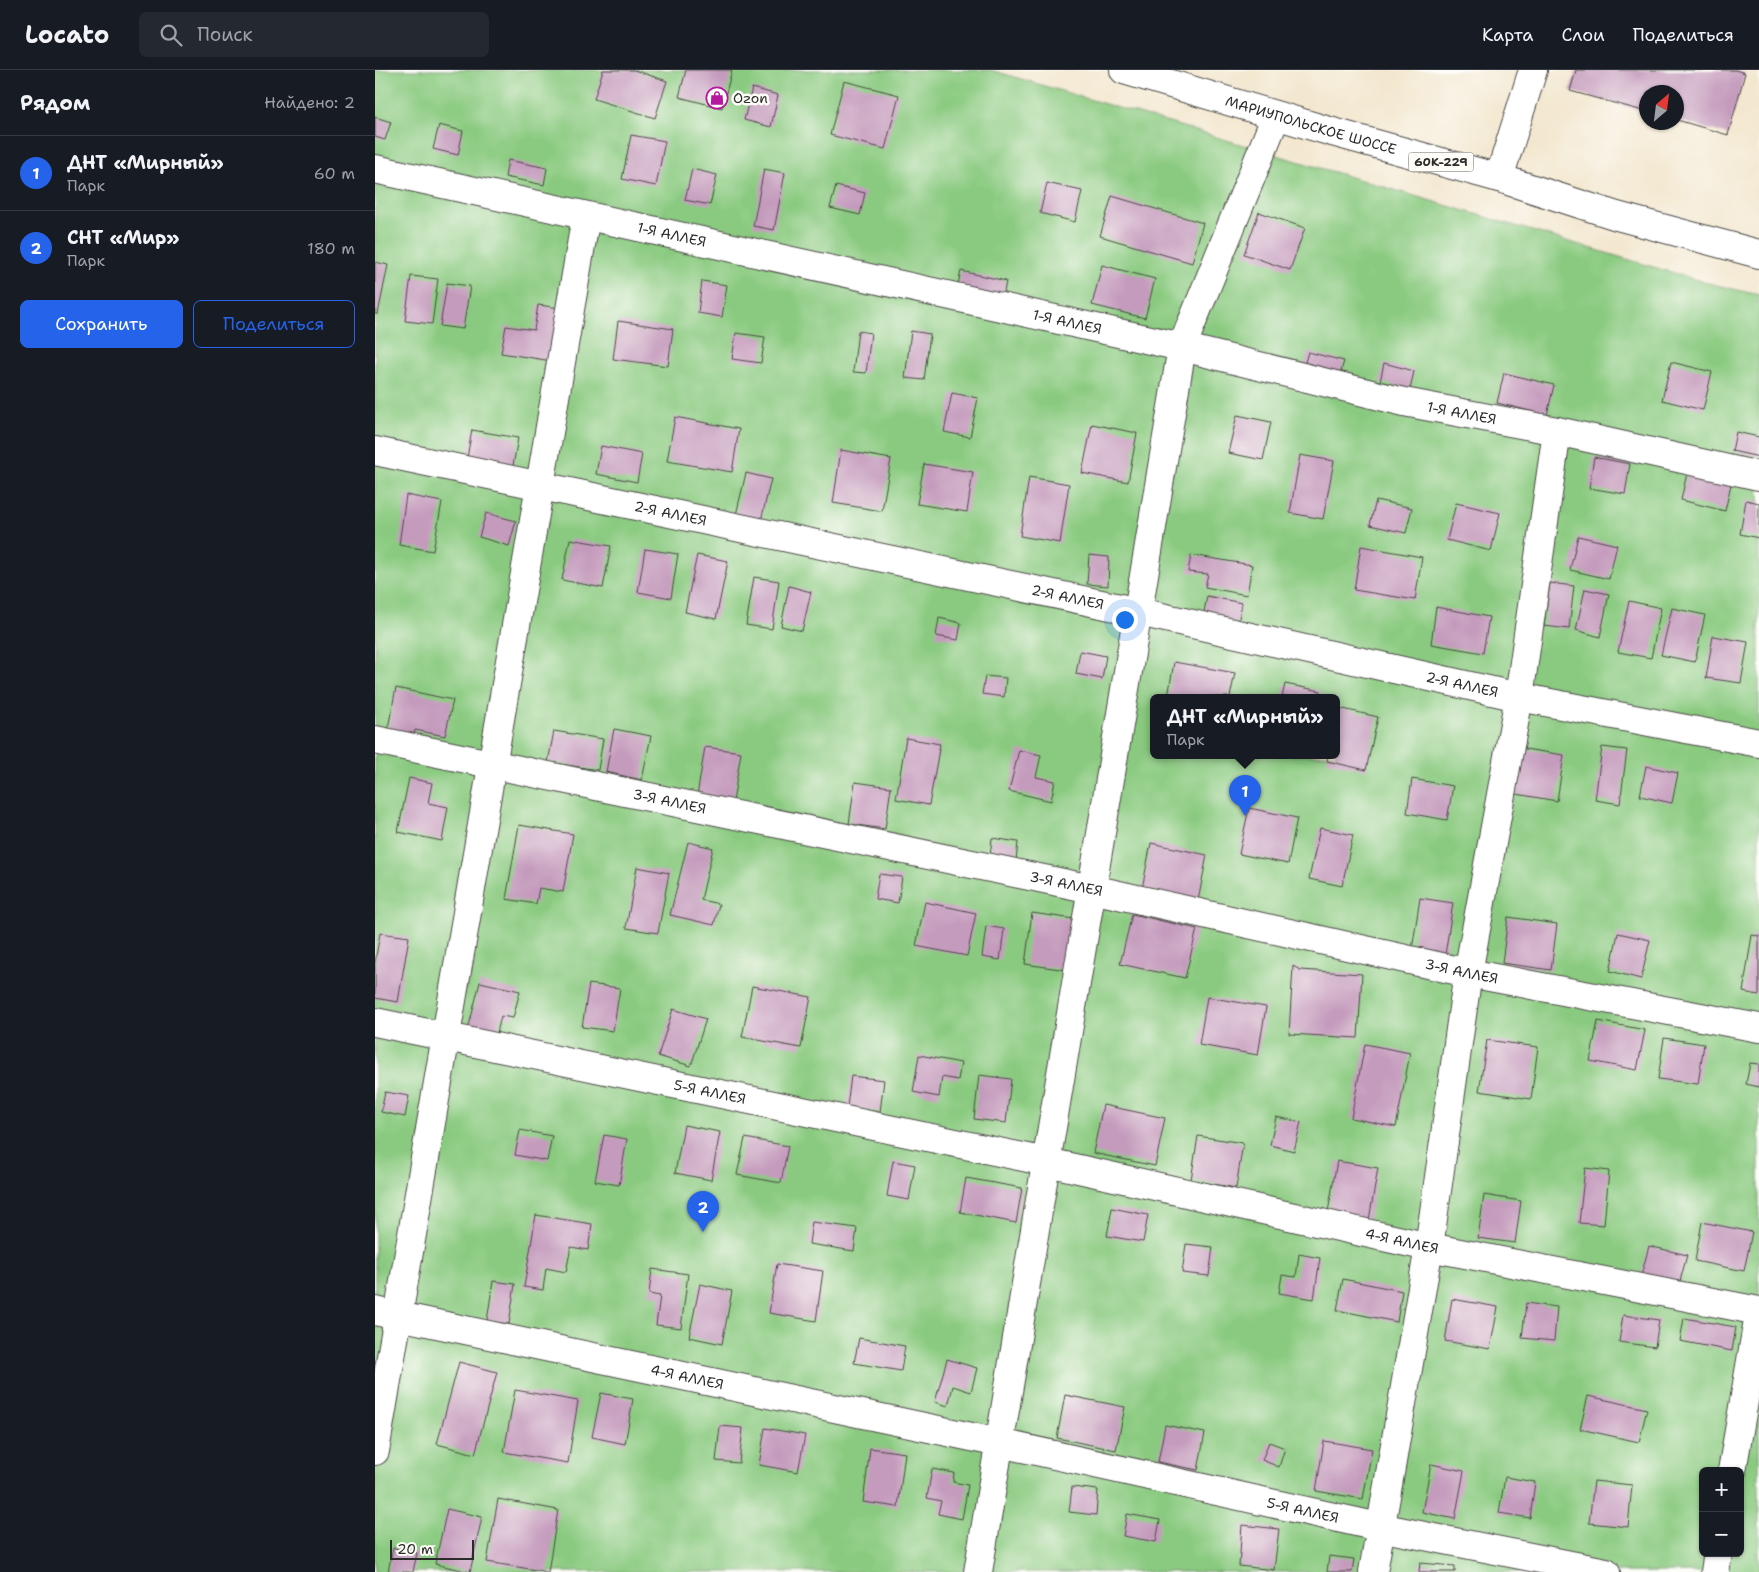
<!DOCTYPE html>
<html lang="ru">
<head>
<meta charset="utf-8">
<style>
	:root { --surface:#171b24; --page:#242831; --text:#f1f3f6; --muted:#9ea1a6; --line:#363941; --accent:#2563eb }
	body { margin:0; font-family:"Shantell Sans",sans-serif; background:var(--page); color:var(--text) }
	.controls { position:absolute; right:15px; bottom:15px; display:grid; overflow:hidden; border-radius:8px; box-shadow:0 1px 4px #0004 }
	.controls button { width:45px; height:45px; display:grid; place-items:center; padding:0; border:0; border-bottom:1px solid var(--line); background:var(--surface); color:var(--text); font:25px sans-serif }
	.compass { position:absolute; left:1264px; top:15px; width:45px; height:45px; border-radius:50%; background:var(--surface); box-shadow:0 1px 4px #0004; rotate:28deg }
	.scale { position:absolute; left:15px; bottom:12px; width:84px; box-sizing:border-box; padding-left:5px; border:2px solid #2b2b2b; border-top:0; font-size:14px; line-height:18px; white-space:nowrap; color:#2b2b2b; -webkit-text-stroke:4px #fdfcf7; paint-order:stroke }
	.you { position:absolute; left:749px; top:549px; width:18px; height:18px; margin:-12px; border:4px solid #fff; border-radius:50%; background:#1a73e8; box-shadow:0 0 0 8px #1a73e833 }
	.badge { display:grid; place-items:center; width:32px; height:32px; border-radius:50%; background:var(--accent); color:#fff; font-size:16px; font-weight:700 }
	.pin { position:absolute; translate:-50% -41px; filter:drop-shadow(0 1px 2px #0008) }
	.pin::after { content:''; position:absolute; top:26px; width:18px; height:15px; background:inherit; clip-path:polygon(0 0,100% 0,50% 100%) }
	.popup { position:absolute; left:775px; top:624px; width:190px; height:65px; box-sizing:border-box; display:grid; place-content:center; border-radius:8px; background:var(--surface); filter:drop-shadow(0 1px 4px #0005); font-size:16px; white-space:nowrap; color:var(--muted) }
	.popup b { font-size:19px; color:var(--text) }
	.popup::after { content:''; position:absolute; left:50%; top:100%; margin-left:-10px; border:10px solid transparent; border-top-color:var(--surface) }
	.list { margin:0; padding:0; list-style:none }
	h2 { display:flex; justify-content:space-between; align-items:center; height:65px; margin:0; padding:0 20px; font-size:21px }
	h2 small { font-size:16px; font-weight:400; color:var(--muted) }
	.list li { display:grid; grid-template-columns:32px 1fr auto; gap:15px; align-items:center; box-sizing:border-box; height:75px; padding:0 20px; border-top:1px solid var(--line) }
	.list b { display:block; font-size:19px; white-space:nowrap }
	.list p { margin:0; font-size:16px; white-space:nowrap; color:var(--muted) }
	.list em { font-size:16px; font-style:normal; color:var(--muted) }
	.actions { display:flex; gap:10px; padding:15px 20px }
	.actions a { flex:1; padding:11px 0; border:1px solid var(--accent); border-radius:8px; text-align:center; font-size:18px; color:var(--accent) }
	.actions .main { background:var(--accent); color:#fff }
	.icon { flex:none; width:28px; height:28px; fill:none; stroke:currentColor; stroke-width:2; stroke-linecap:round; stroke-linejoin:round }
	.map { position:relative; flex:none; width:1384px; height:1502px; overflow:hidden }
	header { display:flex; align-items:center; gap:30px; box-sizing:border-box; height:70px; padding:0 25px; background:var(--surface); border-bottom:1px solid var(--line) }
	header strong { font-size:24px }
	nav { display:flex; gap:28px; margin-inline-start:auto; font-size:18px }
	.search { width:350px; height:45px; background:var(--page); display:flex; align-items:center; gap:12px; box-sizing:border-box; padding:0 18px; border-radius:8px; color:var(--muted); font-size:19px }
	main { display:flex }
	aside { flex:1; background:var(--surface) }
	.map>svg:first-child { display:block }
</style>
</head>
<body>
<header>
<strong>Locato</strong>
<div class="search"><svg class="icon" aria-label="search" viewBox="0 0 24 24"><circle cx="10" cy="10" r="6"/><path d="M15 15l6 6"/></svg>Поиск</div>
<nav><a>Карта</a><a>Слои</a><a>Поделиться</a></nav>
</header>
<main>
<aside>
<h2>Рядом<small>Найдено: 2</small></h2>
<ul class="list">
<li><span class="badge">1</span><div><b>ДНТ «Мирный»</b><p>Парк</p></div><em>60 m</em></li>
<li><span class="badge">2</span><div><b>СНТ «Мир»</b><p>Парк</p></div><em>180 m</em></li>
</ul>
<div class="actions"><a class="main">Сохранить</a><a>Поделиться</a></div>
</aside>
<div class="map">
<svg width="1384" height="1502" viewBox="0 0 1384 1502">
	<rect width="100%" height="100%" fill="#fdfcf7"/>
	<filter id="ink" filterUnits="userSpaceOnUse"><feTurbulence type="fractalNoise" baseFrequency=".02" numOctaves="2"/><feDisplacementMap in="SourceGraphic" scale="10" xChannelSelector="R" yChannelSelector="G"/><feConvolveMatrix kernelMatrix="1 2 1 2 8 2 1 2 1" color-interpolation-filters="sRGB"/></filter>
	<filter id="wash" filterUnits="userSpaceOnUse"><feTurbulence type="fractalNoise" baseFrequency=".0096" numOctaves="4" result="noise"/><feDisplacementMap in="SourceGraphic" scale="20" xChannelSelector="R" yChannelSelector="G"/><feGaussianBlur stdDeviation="1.12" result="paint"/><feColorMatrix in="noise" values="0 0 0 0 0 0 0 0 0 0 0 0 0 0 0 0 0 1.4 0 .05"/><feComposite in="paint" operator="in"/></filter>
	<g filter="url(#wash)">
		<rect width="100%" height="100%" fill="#f3e7cf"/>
		<path fill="#8aca80" stroke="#5a7a56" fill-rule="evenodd" d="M0 0H616L1329 212 1384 225V1502H0ZM779 627H961V685H779ZM1328 1401H1365V1483H1328Z"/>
		<g id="blocks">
			<g fill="#c59bbd">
				<path d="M228 0H259L292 11 280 48 219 29Z"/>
				<path d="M311 0H357L347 38 304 27Z"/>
				<path d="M1201 0H1360L1370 3 1353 65 1302 50V22H1272V42L1195 21Z"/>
				<path d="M469 11 524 25 510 79 455 65Z"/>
				<path d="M377 18 403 25 396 57 369 50Z"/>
				<path d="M0 47 16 52 10 70 0 67Z"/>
				<path d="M64 55 88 61 83 85 58 79Z"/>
				<path d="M256 65 290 71 281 116 247 109Z"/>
				<path d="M133 90 172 98 169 115 130 107Z"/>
				<path d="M317 99 342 105 335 135 310 130Z"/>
				<path d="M389 99 410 103 399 160 378 156Z"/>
				<path d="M672 113 707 121 700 152 665 143Z"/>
				<path d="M461 116 490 123 485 145 455 138Z"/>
				<path d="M737 126 828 153 817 193 725 166Z"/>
				<path d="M884 142 930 158 915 200 869 184Z"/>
				<path d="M0 192 13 195 3 244H0Z"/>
				<path d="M727 195 780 209 770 248 717 235Z"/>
				<path d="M586 201 631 211 628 228 582 219Z"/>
				<path d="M36 206 63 209 57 254 30 251Z"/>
				<path d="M327 211 352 215 347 247 323 243Z"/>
				<path d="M72 213 95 216 88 259 65 256Z"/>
				<path d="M163 235 185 238 177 291 126 283 131 256 159 260Z"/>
				<path d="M243 251 298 259 293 296 238 289Z"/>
				<path d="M483 261 496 263 491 303 478 302Z"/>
				<path d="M536 261 555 264 549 310 530 308Z"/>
				<path d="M361 263 390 267 386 293 357 289Z"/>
				<path d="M933 282 969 291 964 308 928 299Z"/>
				<path d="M1296 292 1337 302 1328 340 1287 330Z"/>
				<path d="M1009 293 1039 301 1035 320 1005 312Z"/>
				<path d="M1129 303 1179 315 1172 345 1122 333Z"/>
				<path d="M577 323 603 328 595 367 569 362Z"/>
				<path d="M862 345 896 352 888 390 853 383Z"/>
				<path d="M300 347 364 359 357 402 292 391Z"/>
				<path d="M717 354 762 363 753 412 707 403Z"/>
				<path d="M97 360 143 368 138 396 92 388Z"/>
				<path d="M1361 362 1384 367V387L1357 381Z"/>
				<path d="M226 376 267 384 262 412 221 404Z"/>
				<path d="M466 380 516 389 507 441 458 433Z"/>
				<path d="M925 385 959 391 948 449 915 443Z"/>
				<path d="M1219 387 1255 394 1250 424 1214 418Z"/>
				<path d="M549 394 598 402 592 442 542 434Z"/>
				<path d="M371 403 396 409 385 455 360 449Z"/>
				<path d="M1312 403 1356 414 1350 441 1306 430Z"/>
				<path d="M654 407 694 414 685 473 645 466Z"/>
				<path d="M31 425 67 432 58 481 24 475Z"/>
				<path d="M1001 430 1037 438 1031 463 995 455Z"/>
				<path d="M1371 430 1384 433V468L1365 464Z"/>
				<path d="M1081 433 1125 443 1116 481 1072 470Z"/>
				<path d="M111 443 141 451 134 476 104 467Z"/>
				<path d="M1203 466 1242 475 1234 509 1195 500Z"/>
				<path d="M195 469 236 476 228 518 187 510Z"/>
				<path d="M986 476 1047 487 1040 530 979 520Z"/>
				<path d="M270 479 303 484 296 528 263 522Z"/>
				<path d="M322 485 353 491 341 549 310 542Z"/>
				<path d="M714 485 734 487 733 516 712 514Z"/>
				<path d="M816 485 877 495 872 525 830 517 833 504 813 502Z"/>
				<path d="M379 507 404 511 397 559 371 555Z"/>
				<path d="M1175 513 1199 516 1194 559 1169 556Z"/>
				<path d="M414 516 436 522 427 561 406 556Z"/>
				<path d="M1210 519 1234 524 1225 567 1201 560Z"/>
				<path d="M832 526 867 533 863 553 828 547Z"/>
				<path d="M1254 531 1286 538 1276 588 1243 582Z"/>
				<path d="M1061 537 1114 547 1108 583 1056 574Z"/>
				<path d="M1297 538 1330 545 1320 592 1286 585Z"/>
				<path d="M564 548 586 553 583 570 561 566Z"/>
				<path d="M1338 566 1373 572 1366 613 1331 608Z"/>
				<path d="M705 581 731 586 727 609 701 604Z"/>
				<path d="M799 592 860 603 855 627H793Z"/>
				<path d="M610 606 631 608 629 627 607 624Z"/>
				<path d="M910 614 946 621 945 627H907Z"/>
				<path d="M21 618 78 630 70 666 40 660 38 668 12 663Z"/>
				<path d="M964 638 1003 647 991 700 952 691 953 685H961V649Z"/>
				<path d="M239 659 276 666 267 710 231 702Z"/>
				<path d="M179 661 228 669 223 700 173 692Z"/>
				<path d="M531 668 565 674 554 735 521 729Z"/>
				<path d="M330 677 366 682 358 732 322 726Z"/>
				<path d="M1227 677 1252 680 1245 734 1220 730Z"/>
				<path d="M1143 678 1189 685 1182 731 1135 723Z"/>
				<path d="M644 680 666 685 661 707 680 711 676 731 634 721Z"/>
				<path d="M1271 696 1303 703 1297 733 1265 726Z"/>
				<path d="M34 708 57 713 53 733 73 737 67 771 23 762Z"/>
				<path d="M1037 709 1078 716 1072 750 1032 743Z"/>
				<path d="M480 712 516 717 510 759 474 754Z"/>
				<path d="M874 738 922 748 913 794 864 784Z"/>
				<path d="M144 755 198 764 188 822 164 818 161 834 131 829Z"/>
				<path d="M945 758 978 765 967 816 934 809Z"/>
				<path d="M617 768 643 772 641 791 615 787Z"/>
				<path d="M313 772 338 778 326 830 344 834 339 855 295 845Z"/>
				<path d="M776 773 832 785 823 831 767 819Z"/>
				<path d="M262 797 294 803 283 863 251 858Z"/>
				<path d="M504 804 527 807 523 833 500 829Z"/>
				<path d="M1045 828 1078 833 1070 885 1037 880Z"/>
				<path d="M550 832 601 843 592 886 541 876Z"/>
				<path d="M657 843 699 849 692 900 650 894Z"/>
				<path d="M757 844 822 859 810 908 745 894Z"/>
				<path d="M1133 847 1182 854 1176 900 1127 893Z"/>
				<path d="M611 856 629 859 625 890 607 887Z"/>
				<path d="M5 863 34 867 23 932 0 928V893Z"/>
				<path d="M1243 863 1275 870 1266 909 1235 901Z"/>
				<path d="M1377 865 1384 866V925L1368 922Z"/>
				<path d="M918 896 925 900 987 904 983 968 914 964Z"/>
				<path d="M105 912 145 921 138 948 126 946 121 967 93 960Z"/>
				<path d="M214 914 245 918 238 961 207 957Z"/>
				<path d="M377 916 436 927 426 978 367 967Z"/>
				<path d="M832 927 891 937 883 985 824 975Z"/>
				<path d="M298 939 331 949 316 996 283 986Z"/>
				<path d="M1223 951 1270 960 1262 1000 1215 991Z"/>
				<path d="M1289 968 1329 974 1323 1014 1283 1009Z"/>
				<path d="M1112 970 1163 977 1156 1029 1104 1021Z"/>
				<path d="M990 974 1035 983 1021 1057 976 1048Z"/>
				<path d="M544 985 586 993 583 1010 567 1007 564 1027 538 1022Z"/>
				<path d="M1375 993 1384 994V1017L1371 1014Z"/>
				<path d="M604 1005 636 1009 631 1053 599 1049Z"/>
				<path d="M476 1006 509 1010 505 1042 472 1037Z"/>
				<path d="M10 1022 34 1026 30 1047 6 1042Z"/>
				<path d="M728 1035 790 1048 780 1096 718 1083Z"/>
				<path d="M901 1047 926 1052 919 1081 895 1075Z"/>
				<path d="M309 1055 345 1062 336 1110 300 1103Z"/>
				<path d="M145 1060 177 1066 172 1091 140 1085Z"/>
				<path d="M229 1065 252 1069 244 1115 220 1111Z"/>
				<path d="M823 1066 868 1073 861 1118 816 1110Z"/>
				<path d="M370 1068 413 1076 406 1113 362 1105Z"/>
				<path d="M518 1091 540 1095 534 1130 512 1126Z"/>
				<path d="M962 1091 1003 1098 994 1150 953 1142Z"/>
				<path d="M1210 1098 1234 1101 1229 1155 1204 1153Z"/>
				<path d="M591 1108 647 1118 641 1153 585 1142Z"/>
				<path d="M1109 1125 1146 1131 1140 1173 1103 1168Z"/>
				<path d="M737 1138 773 1145 768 1172 732 1166Z"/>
				<path d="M161 1145 217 1154 213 1180 196 1177 191 1202 171 1198 168 1220 149 1217Z"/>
				<path d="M437 1152 482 1158 479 1181 434 1174Z"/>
				<path d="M1327 1152 1377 1162 1369 1201 1320 1191Z"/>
				<path d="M811 1174 838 1177 834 1206 807 1203Z"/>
				<path d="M1274 1176 1312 1185 1303 1219 1265 1210Z"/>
				<path d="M924 1184 945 1188 939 1229 904 1223 907 1205 921 1207Z"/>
				<path d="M402 1194 448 1201 441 1251 394 1243Z"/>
				<path d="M277 1199 313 1204 306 1258 281 1255 285 1226 274 1224Z"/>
				<path d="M968 1209 1027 1221 1022 1252 962 1240Z"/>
				<path d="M118 1211 140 1214 134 1254 112 1251Z"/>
				<path d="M325 1214 357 1221 347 1274 314 1267Z"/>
				<path d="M1077 1229 1123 1237 1115 1279 1070 1271Z"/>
				<path d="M1151 1233 1182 1237 1179 1271 1147 1268Z"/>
				<path d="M1248 1245 1284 1250 1280 1277 1244 1272Z"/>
				<path d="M1309 1248 1361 1257 1357 1281 1305 1271Z"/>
				<path d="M484 1268 530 1276 526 1301 479 1293Z"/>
				<path d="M572 1289 602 1298 596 1322 578 1316 573 1336 560 1332Z"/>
				<path d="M84 1292 122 1302 100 1384 62 1374Z"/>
				<path d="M140 1320 203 1331 193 1393 129 1382Z"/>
				<path d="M226 1323 258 1329 250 1374 217 1367Z"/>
				<path d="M690 1325 750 1337 741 1380 682 1368Z"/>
				<path d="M1213 1326 1272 1339 1264 1372 1205 1359Z"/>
				<path d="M790 1355 830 1363 823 1400 783 1392Z"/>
				<path d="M345 1356 368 1358 364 1393 341 1391Z"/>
				<path d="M390 1358 430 1365 423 1402 384 1395Z"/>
				<path d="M949 1371 997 1379 988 1429 941 1421Z"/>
				<path d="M894 1372 910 1378 904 1397 887 1390Z"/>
				<path d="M495 1378 530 1383 523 1437 488 1432Z"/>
				<path d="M1056 1394 1089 1401 1080 1449 1047 1442Z"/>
				<path d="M557 1399 579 1403 578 1412 593 1415 587 1449 563 1444 566 1431 552 1428Z"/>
				<path d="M1130 1407 1160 1412 1155 1448 1124 1443Z"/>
				<path d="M1219 1411 1257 1415 1253 1457 1214 1453Z"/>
				<path d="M697 1417 723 1420 721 1445 694 1442Z"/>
				<path d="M123 1429 183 1440 173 1502 112 1492Z"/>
				<path d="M72 1439 107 1447 95 1502 60 1494Z"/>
				<path d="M752 1444 785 1450 781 1472 748 1466Z"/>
				<path d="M867 1455 904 1459 899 1500 864 1496Z"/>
				<path d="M18 1478 42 1483 38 1502H13Z"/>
				<path d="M954 1486 979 1489 977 1502H952Z"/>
				<path d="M1045 1493 1080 1496V1502H1044Z"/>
			</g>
		</g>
	</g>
	<g filter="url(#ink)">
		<use href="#blocks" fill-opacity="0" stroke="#494744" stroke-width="1"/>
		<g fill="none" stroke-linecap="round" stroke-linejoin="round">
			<g stroke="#494744" stroke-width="30">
				<g id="minor">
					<path id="s1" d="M0 99 807 277 1029 332 1182 361 1384 406"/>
					<path d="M1124 108 1158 0"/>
					<path id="s2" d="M0 381 764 542 1144 627 1384 673"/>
					<path id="s3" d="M0 670 717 819 1093 903 1384 958"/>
					<path id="s4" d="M0 952 672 1092 1054 1177 1384 1241"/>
					<path id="s5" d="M0 1241 625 1373 1004 1457 1231 1502"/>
					<path d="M0 1381 211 146"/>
					<path d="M1357 1401 1384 1244"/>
					<path d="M603 1502 807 277 901 46"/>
					<path d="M998 1502 1054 1177 1093 903 1144 627 1182 361"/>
					<path d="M1340 1502 1343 1483"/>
				</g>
			</g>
			<g stroke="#494744" stroke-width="30">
				<g id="major">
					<path id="s6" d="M749 0 954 61 1124 108 1242 146 1384 184"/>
				</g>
			</g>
			<use href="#minor" stroke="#fff" stroke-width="28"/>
			<use href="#major" stroke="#fff" stroke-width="28"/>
		</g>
	</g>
	<defs>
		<g id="shop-ring" transform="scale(1.125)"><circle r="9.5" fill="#fdfcf7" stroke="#b5179e" stroke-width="1.5"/><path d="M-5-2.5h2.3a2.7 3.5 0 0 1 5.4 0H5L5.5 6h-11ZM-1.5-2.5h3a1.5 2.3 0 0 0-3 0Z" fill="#b5179e"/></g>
	</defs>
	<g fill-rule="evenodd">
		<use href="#shop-ring" x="342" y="28"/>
	</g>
	<g text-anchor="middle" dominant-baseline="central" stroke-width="5" stroke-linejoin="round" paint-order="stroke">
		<rect fill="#fdfcf7" stroke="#6a6a68" stroke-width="1" x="1033.5" y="82.5" width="65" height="19" rx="4"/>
		<g font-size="12" font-weight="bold" fill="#2b2b2b">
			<text x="1066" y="92">60К-229</text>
		</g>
		<g font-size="14" fill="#2b2b2b" stroke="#fdfcf7" text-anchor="start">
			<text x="358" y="28">Ozon</text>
		</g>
		<g font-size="14" fill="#2b2b2b" stroke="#fdfcf7">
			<text stroke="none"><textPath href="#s6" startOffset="195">МАРИУПОЛЬСКОЕ ШОССЕ</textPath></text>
			<text stroke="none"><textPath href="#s1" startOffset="304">1-Я АЛЛЕЯ</textPath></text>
			<text stroke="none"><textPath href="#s1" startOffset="709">1-Я АЛЛЕЯ</textPath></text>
			<text stroke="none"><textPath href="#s1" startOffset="1114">1-Я АЛЛЕЯ</textPath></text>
			<text stroke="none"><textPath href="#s2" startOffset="302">2-Я АЛЛЕЯ</textPath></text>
			<text stroke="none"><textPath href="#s2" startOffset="708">2-Я АЛЛЕЯ</textPath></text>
			<text stroke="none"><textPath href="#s2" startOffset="1112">2-Я АЛЛЕЯ</textPath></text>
			<text stroke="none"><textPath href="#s3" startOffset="301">3-Я АЛЛЕЯ</textPath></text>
			<text stroke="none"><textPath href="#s3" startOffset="706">3-Я АЛЛЕЯ</textPath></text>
			<text stroke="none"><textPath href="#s3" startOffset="1111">3-Я АЛЛЕЯ</textPath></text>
			<text stroke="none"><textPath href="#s4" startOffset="342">5-Я АЛЛЕЯ</textPath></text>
			<text stroke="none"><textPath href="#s4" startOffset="1050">4-Я АЛЛЕЯ</textPath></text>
			<text stroke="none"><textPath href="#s5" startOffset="319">4-Я АЛЛЕЯ</textPath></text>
			<text stroke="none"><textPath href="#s5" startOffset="949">5-Я АЛЛЕЯ</textPath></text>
		</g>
	</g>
</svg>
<div class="controls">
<button>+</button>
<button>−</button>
</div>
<svg class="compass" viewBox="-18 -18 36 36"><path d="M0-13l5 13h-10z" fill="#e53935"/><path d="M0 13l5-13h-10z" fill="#9ea1a6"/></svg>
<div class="scale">20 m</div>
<div class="you"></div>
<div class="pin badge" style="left:870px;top:746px">1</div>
<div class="popup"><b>ДНТ «Мирный»</b>Парк</div>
<div class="pin badge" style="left:328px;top:1162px">2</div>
</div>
</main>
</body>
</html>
